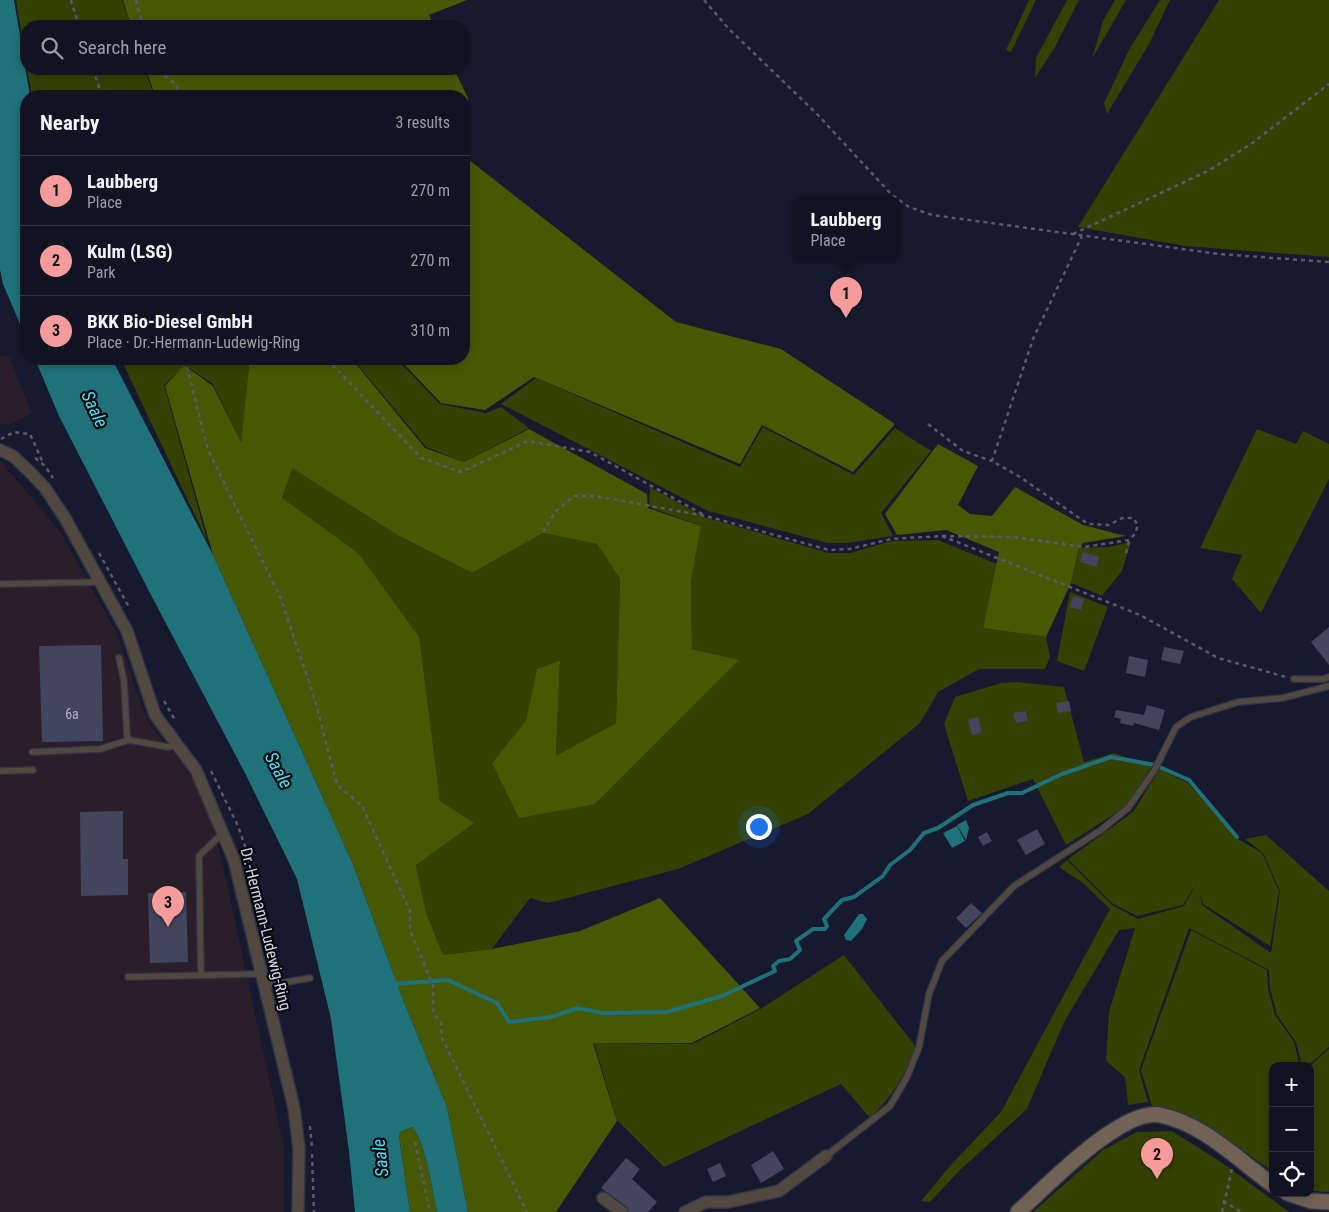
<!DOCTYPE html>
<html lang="en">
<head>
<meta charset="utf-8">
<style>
	:root { --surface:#111322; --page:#1e202f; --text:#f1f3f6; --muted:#9c9ea5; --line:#303240; --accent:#f59b9b }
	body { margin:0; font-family:"Roboto Condensed",sans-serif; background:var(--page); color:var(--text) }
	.controls { position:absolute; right:15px; bottom:15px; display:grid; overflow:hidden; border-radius:10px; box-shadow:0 2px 8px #0003 }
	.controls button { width:45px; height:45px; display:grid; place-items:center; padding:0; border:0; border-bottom:1px solid var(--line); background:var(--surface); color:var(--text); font:25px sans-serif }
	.you { position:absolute; left:758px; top:826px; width:18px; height:18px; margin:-12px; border:4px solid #fff; border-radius:50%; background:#1a73e8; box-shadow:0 0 0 8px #1a73e833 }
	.badge { display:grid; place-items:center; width:32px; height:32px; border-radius:50%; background:var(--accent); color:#111; font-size:16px; font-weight:700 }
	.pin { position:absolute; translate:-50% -41px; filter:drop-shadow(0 1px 2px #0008) }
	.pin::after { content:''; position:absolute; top:26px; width:18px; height:15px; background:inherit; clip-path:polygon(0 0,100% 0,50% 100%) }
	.popup { position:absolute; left:792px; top:196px; width:108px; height:65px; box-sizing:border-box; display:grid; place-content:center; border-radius:10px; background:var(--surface); filter:drop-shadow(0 1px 4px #0005); font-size:16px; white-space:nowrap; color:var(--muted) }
	.popup b { font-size:19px; color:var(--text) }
	.popup::after { content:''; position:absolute; left:50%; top:100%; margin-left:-10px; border:10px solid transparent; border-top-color:var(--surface) }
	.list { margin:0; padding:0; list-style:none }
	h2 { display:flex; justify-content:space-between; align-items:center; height:65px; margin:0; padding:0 20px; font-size:21px }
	h2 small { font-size:16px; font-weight:400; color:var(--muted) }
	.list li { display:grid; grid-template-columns:32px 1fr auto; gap:15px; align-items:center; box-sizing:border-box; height:70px; padding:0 20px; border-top:1px solid var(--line) }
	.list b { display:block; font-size:19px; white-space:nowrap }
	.list p { margin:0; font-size:16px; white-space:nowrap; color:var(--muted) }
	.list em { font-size:16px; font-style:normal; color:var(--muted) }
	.icon { flex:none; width:28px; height:28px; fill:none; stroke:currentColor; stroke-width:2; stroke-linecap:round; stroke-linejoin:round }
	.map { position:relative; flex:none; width:1329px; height:1212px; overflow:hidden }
	.search { position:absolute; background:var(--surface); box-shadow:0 2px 8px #0003; left:20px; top:20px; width:450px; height:55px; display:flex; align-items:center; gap:12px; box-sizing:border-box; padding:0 18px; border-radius:20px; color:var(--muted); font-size:19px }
	.panel { position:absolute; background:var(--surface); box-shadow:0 2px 8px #0003; left:20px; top:90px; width:450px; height:275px; border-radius:20px }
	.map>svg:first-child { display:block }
</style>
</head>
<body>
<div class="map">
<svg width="1329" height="1212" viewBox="0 0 1329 1212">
	<rect width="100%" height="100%" fill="#17192e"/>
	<g fill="#2a1e2b">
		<path d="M0 355 9 357 32 413 11 424H0Z"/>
		<path d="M0 460 61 533 117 634 139 700 152 728 180 760 197 786 210 817 221 856 284 1148V1212H0Z"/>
	</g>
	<g fill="#344102">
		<path d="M16 0H122L131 26H26V63Z"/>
		<path d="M1029 0H1036L1011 52 1006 50Z"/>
		<path d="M1067 0H1079L1055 47 1035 78 1036 58Z"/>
		<path d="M1115 0H1126L1092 59 1103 21Z"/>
		<path d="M1160 0H1170L1149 44 1107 114 1104 103 1130 48Z"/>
		<path d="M1219 0H1329V257L1185 246 1078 227Z"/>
		<path d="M27 69H145L154 96H32Z"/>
		<path d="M121 359H251L241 442 213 384 185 365 164 385 208 543Z"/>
		<path d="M353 359H397L440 404 486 413 501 407 529 428 464 462 426 447Z"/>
		<path d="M536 378 740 467 763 427 854 475 895 428 931 451 881 513 893 536 846 543H828L708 511 501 404Z"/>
		<path d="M1257 429 1296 444 1303 431 1329 444V479L1261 613 1232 579 1242 555 1200 548Z"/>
		<path d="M291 467 399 536 472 573 543 533 597 544 620 579 616 723 556 757 560 662 537 669 526 720 492 763 595 804 738 660 692 649 691 582 701 526 649 507 650 487 704 517 829 553H850L891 541 938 540 997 564 983 628 1046 637 1050 657 1045 669H979L938 692 920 723 808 814 678 869 548 903 530 898 492 949 443 955 426 912 416 865 440 801 429 725 282 499Z"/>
		<path d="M1131 542 1122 571 1102 596 1071 583 1079 548 1109 547Z"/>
		<path d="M1070 592 1108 607 1084 671 1057 661Z"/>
		<path d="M1017 682 1064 687 1084 762 1114 753 1152 766 1127 806 1066 845 1033 779 968 801 944 724 955 697 1001 683Z"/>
		<path d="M1160 769 1188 783 1238 839 1262 853 1279 891 1270 946 1203 904 1200 893 1202 905 1271 953 1280 891 1263 853 1245 839 1266 835 1329 891V1047L1311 1063 1302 1066 1296 1042 1277 1015 1270 988 1269 970 1189 928 1139 1070 1148 1102 1128 1105 1125 1077 1106 1061 1109 1012 1135 928 1119 930 1064 1022 1027 1109 959 1171 930 1202 921 1201 949 1167 1001 1112 1110 909 1083 883 1059 867 1067 860 1112 905 1138 919 1184 906 1198 881 1183 905 1137 916 1112 903 1068 859 1133 812Z"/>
		<path d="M1191 930 1267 970 1268 989 1275 1015 1294 1042 1300 1066H1273V1172L1219 1133 1189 1116 1152 1106 1141 1070Z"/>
		<path d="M844 955 916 1047C905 1075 892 1097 870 1118L841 1084 664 1167 617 1120 594 1043 693 1044 762 1008Z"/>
		<path d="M1329 1049V1192L1312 1191 1310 1066Z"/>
		<path d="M1172 1131 1221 1162 1289 1212H1033L1103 1150 1137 1132Z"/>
	</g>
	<g fill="#475803">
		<path d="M123 0H467L429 15 434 26H131Z"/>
		<path d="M146 69H454L468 98 464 156 676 322 781 349 895 424 853 472 762 425 740 464 534 377 485 410 441 403 399 359H464V96H155Z"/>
		<path d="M250 359H352L425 448 464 462 529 429 647 494 648 508 701 526 691 582 692 649 739 660 595 804 519 818 492 763 526 720 537 669 560 661 556 756 616 723 620 579 597 544 543 533 472 573 399 536 292 468 282 498 358 553 419 637 440 801 474 823 416 865 426 912 443 955 492 949 580 931 660 898 760 1008 692 1043H593L617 1121 556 1212H468L447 1107 402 997 352 862 213 555 165 386 184 365 213 386 241 442Z"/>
		<path d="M938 444 978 466 958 505 970 514 992 516 1015 487 1083 525 1126 536 1083 543 1079 548 1071 583 1046 637 983 628 999 552 946 530 897 535 885 514Z"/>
		<path d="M412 1127C425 1141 433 1192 437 1212H410L399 1136 400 1132Z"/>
	</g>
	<g fill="#1f7279">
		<path d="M0 0H14L30 96H26V338L3 284 0 270Z"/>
		<path d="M35 359H112L213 555 352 862 402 997 447 1107 468 1212H437C433 1193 425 1140 412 1127L400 1132 399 1136 410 1212H355L349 1151 331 1019 297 879 246 775 151 595 59 416Z"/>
		<path d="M966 820 969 828 966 840 957 825Z"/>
		<path d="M957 826 965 841 952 848 943 833Z"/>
		<path d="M859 914H863L867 919 862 929 851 941 846 940 844 935Z"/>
	</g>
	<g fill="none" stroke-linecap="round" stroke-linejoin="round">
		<path stroke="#1f7279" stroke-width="4" d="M392 984 448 980 497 1003 509 1022 551 1017 578 1008 603 1013 667 1012 722 996 775 971 773 966 779 961 790 959 800 950 796 941 813 929H825L827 926 824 919 842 900 854 897 883 876 890 865 910 850 924 833 938 828 973 805 1008 793H1022L1062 774 1111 757 1155 765 1189 780 1237 837"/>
	</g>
	<g fill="#42455e">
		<path d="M1083 552 1099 557 1097 567 1080 562Z"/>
		<path d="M1073 596 1084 599 1081 610 1070 607Z"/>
		<path d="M1329 627V665L1311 642Z"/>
		<path d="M101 645 103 741 42 742 39 646Z"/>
		<path d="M1164 647 1184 651 1180 664 1161 660Z"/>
		<path d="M1129 656 1148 660 1145 677 1126 673Z"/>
		<path d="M1069 701 1071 711 1058 713 1056 703Z"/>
		<path d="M1147 705 1165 710 1159 730 1134 723 1133 726 1120 723 1121 719 1114 717 1116 710 1144 715Z"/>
		<path d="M1026 711 1028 721 1016 723 1013 713Z"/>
		<path d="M978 717 982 733 972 735 968 720Z"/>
		<path d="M123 811V859H128V895L81 896 80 812Z"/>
		<path d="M1037 829 1045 844 1026 855 1017 840Z"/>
		<path d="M987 832 992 841 983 846 978 837Z"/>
		<path d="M186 892 188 962 150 963 148 893Z"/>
		<path d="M971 903 982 913 966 928 956 918Z"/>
		<path d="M773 1151 784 1169 761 1183 751 1165Z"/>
		<path d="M626 1158 640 1169 632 1179 657 1202 648 1212H629L626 1206 601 1188Z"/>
		<path d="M720 1163 726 1176 713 1182 707 1169Z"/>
	</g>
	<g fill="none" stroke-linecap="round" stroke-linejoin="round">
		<g stroke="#313347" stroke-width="8">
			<g id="lane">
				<path d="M0 584 100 582"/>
				<path d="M119 658 124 681 127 735 129 740"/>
				<path d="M1294 679H1324L1329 677"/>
				<path d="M32 752 100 749 129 740 168 747 177 745"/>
				<path d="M0 771 33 770"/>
				<path d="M201 975 199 856 223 833"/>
				<path d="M128 977 261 974"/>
				<path d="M264 986 310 978"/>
				<path d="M826 1156 890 1106 907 1077 919 1047 929 994 942 961 1014 886 1101 830 1128 808 1154 771 1176 727 1191 717 1238 702 1283 698 1329 686"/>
			</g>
		</g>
		<g stroke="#313347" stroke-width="14">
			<g id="street">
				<path d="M0 450 13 456 31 473 45 488 65 518 127 631 155 715 196 770 234 860 294 1108 299 1149 298 1212"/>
				<path d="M603 1198 622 1212"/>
				<path d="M685 1212 706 1202H728L779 1191 826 1156"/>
			</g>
		</g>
		<g stroke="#313347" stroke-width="18">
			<g id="secondary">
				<path d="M1287 1193 1311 1201 1329 1202"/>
				<path d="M1018 1212C1046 1187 1121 1108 1160 1115 1204 1124 1238 1160 1273 1185"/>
			</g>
		</g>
		<g stroke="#585a6d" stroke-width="2.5" stroke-dasharray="4 4" stroke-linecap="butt">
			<path d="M71 0 79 26"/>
			<path d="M136 0 143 26"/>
			<path d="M704 0 729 29 816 113 891 194 909 207 932 215 1219 254 1329 262"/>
			<path d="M93 69 102 96"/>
			<path d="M160 69 165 76 177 85 178 96"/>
			<path d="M1073 234 1208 171 1251 144 1329 84"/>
			<path d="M185 359 208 450 281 599 315 700 337 785 362 806 410 911V930L433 986V1013L441 1023 442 1038 527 1212"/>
			<path d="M327 359 421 458 461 472 528 441 590 452 704 515"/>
			<path d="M928 424 963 451 992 461"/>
			<path d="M1 439 14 432 30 434 44 465"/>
			<path d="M35 458 45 466 53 478"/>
			<path d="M543 532 556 511 574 496H595L706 516 829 550 850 549 891 539 941 536 1013 537 1084 547 1129 540 1135 534 1138 525 1133 518H1122L1109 525 1088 524 1020 477 992 461 1033 339 1082 236"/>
			<path d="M942 536 1140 615 1218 658 1286 677"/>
			<path d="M99 553 130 609"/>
			<path d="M1126 553 1129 540"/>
			<path d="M164 701 176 722"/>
			<path d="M211 771 238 826 248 855 276 975"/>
			<path d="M310 1126 312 1148"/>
			<path d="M415 1142 430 1212"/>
			<path d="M312 1154 314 1212"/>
			<path d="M1223 1201 1241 1212"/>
			<path d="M1222 1212 1232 1169"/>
		</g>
		<use href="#lane" stroke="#514940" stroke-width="5.5"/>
		<use href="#street" stroke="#514940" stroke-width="11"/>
		<use href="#secondary" stroke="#706355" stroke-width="15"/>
	</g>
	<g text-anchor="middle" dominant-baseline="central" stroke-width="4.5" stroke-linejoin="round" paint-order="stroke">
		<g font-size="14" fill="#afb1c2">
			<text x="72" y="714">6a</text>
		</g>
		<g font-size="16" fill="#d3d5e4" stroke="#05060e">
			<text transform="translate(266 929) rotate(76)">Dr.-Hermann-Ludewig-Ring</text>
		</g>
		<g font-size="18" font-style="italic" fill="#4ae4f1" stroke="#05060e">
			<text transform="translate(95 409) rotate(65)">Saale</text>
			<text transform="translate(279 770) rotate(62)">Saale</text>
			<text transform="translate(380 1158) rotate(-96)">Saale</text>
		</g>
	</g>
</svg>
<div class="controls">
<button>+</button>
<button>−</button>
<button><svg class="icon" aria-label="locate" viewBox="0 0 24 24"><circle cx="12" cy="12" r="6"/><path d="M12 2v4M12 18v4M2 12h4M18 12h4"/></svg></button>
</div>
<div class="you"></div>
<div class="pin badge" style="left:846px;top:318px">1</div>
<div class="popup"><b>Laubberg</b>Place</div>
<div class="pin badge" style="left:1157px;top:1179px">2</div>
<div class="pin badge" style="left:168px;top:927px">3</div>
<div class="search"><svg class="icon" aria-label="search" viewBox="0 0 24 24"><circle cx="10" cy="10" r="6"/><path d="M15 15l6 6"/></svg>Search here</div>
<section class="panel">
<h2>Nearby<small>3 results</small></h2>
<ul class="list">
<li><span class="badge">1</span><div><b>Laubberg</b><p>Place</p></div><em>270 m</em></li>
<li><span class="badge">2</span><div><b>Kulm (LSG)</b><p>Park</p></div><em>270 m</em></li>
<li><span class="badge">3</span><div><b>BKK Bio-Diesel GmbH</b><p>Place · Dr.-Hermann-Ludewig-Ring</p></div><em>310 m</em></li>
</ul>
</section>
</div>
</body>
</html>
